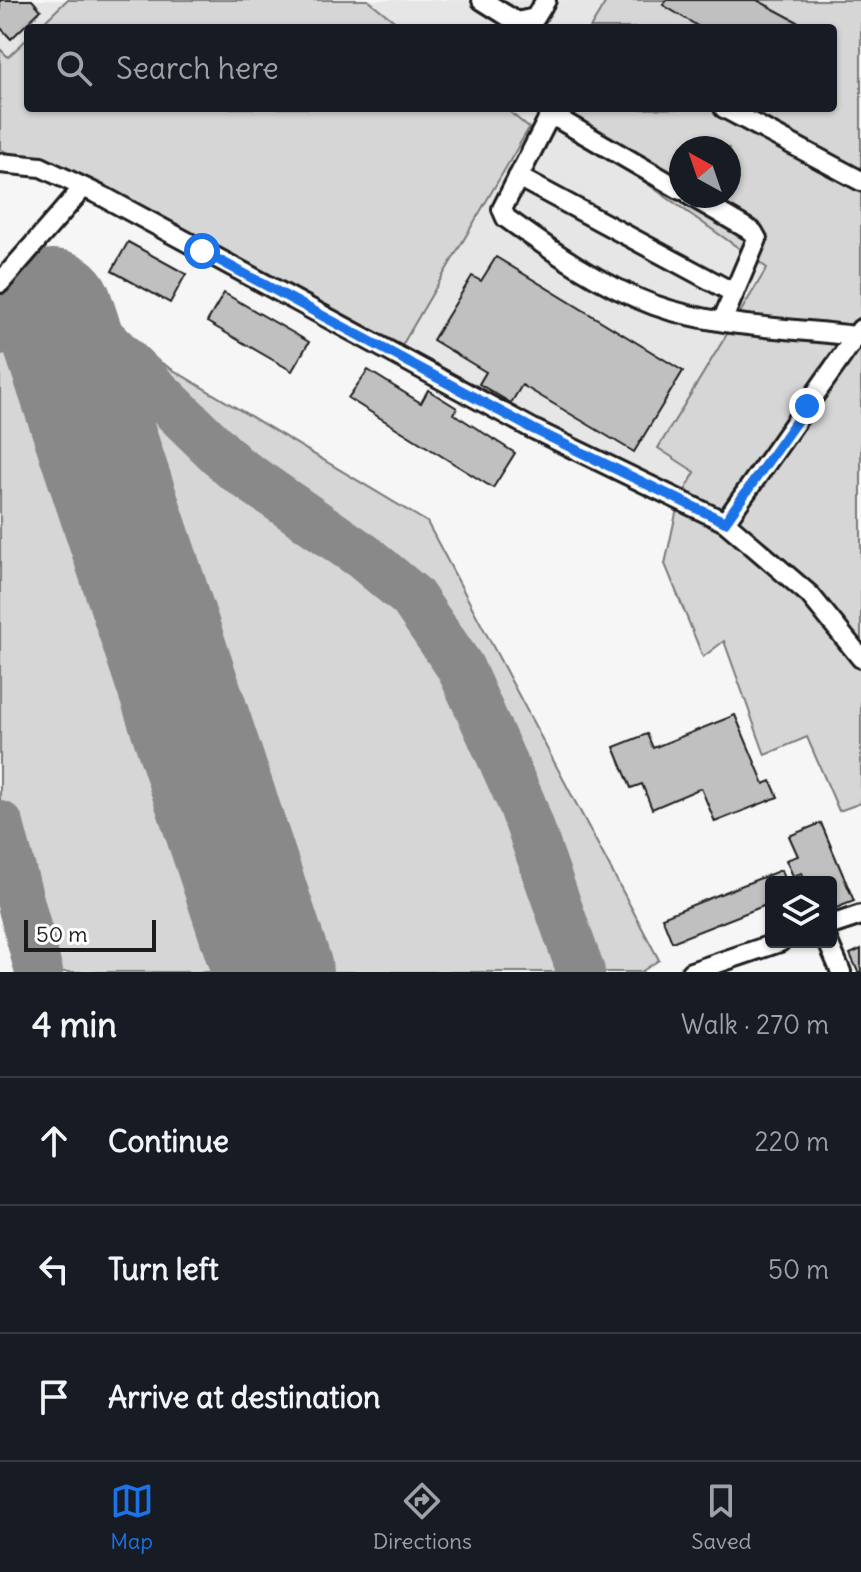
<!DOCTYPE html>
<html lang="en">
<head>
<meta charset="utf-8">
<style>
	:root { --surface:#171b24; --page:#242831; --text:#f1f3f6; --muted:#9ea1a6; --line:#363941; --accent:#1a73e8 }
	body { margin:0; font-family:Delius,sans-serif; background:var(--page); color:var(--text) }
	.controls { position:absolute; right:24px; bottom:24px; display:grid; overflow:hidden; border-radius:8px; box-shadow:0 2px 6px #0004 }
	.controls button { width:72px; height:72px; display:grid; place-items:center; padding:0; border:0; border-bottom:2px solid var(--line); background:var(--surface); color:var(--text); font:40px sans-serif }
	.compass { position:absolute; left:669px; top:136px; width:72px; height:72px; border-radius:50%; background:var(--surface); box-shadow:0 2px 6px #0004; rotate:320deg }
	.scale { position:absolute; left:24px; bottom:20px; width:132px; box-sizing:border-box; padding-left:8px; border:4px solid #1c1c1c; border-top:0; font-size:22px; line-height:28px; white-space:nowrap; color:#1c1c1c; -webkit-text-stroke:6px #fff; paint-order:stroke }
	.stop { position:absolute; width:24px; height:24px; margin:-18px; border:6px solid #1a73e8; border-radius:50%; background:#fff }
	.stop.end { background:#1a73e8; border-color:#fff; box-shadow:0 2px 8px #0008 }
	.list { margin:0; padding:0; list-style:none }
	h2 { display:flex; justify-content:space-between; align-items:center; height:104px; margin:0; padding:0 32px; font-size:34px }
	h2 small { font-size:26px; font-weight:400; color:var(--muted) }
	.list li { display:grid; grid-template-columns:52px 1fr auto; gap:24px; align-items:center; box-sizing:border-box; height:128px; padding:0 32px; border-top:2px solid var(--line) }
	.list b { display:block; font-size:30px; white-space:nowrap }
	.list em { font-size:26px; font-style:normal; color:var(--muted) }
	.icon { flex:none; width:44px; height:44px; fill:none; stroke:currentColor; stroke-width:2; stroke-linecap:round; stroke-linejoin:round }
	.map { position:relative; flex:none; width:861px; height:972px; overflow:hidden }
	.search { position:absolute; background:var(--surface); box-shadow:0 2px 6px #0004; left:24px; right:24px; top:24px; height:88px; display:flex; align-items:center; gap:20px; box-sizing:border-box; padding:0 28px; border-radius:8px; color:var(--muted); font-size:30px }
	.sheet { height:488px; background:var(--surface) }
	nav { display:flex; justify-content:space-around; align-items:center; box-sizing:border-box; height:112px; border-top:2px solid var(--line); background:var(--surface); font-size:22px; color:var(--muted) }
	nav a { display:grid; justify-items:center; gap:4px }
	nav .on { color:var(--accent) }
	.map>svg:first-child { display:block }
</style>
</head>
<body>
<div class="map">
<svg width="861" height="972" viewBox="0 0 861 972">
	<rect width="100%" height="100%" fill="#f6f6f6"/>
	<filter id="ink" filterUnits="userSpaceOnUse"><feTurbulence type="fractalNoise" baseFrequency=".0125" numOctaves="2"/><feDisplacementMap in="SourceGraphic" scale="16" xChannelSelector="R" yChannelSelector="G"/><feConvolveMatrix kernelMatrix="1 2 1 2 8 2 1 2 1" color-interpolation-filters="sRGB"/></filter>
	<g filter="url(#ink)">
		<g fill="#e6e6e6">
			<path d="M0 0H67L38 28H28V38L8 57 0 49Z"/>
			<path d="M368 0H607L590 28H403Z"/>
			<path d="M505 108H542L768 268 659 448 695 472 678 504 397 354 529 128Z"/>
		</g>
		<g fill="#d6d6d6" stroke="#797979" stroke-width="2" fill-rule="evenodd">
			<path d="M67 0H368L403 28H38Z"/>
			<path d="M607 0H861V803L839 811 807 737 765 755 724 641 703 657 665 564 678 504 695 472 658 448 767 268 541 109 833 108V28H590ZM681 148H729V196H681Z"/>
			<path d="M28 38V108H505L529 128 397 354 0 149V49L8 57Z"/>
			<path d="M53 309 73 310 427 522 659 960 641 972H39L0 825V332L11 319Z"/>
		</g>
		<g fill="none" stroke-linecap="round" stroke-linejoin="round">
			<g stroke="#898989" stroke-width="48">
				<path d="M0 332C17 311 47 308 73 310L234 467 364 557 412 597 460 667 522 804 581 972"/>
				<path d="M0 825 39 972"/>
			</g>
			<path stroke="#898989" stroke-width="120" d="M53 309 273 972"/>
		</g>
		<g fill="#c0c0c0" stroke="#1c1c1c" stroke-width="2">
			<path d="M0 0H32L41 10 11 39 0 27Z"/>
			<path d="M666 0H757L809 28H701L663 5Z"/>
			<path d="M128 242 186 274 170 303 112 271Z"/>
			<path d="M496 257 683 371 634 452 522 385 511 403 479 384 486 372 433 340 472 276 481 281Z"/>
			<path d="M224 293 309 342 292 371 207 322Z"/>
			<path d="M368 370 421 403 428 390 457 408 454 414 515 453 493 488 348 398Z"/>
			<path d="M735 715 764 784 771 781 778 797 715 822 701 788 652 809 642 784 631 788 614 747 647 734 653 748Z"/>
			<path d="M821 823 854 901 831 910V882H806L802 873 793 876 786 860 798 856 789 836Z"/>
			<path d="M781 870 785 882H771V903L672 942 662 917Z"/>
			<path d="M861 949V972H858L850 954Z"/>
		</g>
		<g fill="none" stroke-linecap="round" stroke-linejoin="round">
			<g stroke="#1c1c1c" stroke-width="24">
				<g id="minor">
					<path d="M482 0 517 22 535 18 546 0"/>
					<path d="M724 108 861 181"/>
					<path d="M0 163 41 167 106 198 533 429 725 522"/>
					<path d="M518 177 734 293"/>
					<path d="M681 190 557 118 548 119 502 209 506 218C552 251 600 285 654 305 714 327 792 328 855 336"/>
					<path d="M691 196 753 232 757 239 723 319"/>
					<path d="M0 283 82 189"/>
					<path d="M861 329 725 522 810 595 861 658"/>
					<path d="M831 925 861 915"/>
					<path d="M828 942 841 972"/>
					<path d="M691 972 780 942"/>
				</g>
			</g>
			<use href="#minor" stroke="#fff" stroke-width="18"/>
		</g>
	</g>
	<g fill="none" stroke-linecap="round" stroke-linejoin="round" filter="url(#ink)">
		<path stroke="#1a73e8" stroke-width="10" d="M202 251 533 429 725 522 807 406"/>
	</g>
</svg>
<div class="controls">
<button><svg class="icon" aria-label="layers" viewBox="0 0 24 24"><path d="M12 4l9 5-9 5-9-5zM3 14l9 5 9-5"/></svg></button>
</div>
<svg class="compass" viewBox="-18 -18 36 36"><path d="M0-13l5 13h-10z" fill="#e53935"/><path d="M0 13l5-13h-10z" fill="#9ea1a6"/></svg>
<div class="scale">50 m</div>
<div class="stop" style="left:202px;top:251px"></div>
<div class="stop end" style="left:807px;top:406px"></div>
<div class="search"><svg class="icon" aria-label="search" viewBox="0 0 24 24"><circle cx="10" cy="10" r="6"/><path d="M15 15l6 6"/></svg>Search here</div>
</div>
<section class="sheet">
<h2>4 min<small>Walk · 270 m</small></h2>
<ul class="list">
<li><svg class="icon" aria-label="ahead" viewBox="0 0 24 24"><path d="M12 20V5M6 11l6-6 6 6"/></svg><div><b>Continue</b></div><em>220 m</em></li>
<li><svg class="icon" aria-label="left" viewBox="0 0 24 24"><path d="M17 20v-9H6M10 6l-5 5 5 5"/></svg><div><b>Turn left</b></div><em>50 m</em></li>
<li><svg class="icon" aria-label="arrive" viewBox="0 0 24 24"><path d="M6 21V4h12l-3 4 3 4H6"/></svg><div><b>Arrive at destination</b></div></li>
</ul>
</section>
<nav>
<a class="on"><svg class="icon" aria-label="map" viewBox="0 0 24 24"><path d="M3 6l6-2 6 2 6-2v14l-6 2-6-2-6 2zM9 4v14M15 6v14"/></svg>Map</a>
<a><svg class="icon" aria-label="directions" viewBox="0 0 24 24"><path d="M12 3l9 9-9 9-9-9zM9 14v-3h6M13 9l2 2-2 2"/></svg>Directions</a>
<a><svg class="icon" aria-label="saved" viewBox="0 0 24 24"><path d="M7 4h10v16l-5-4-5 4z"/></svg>Saved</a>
</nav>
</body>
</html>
